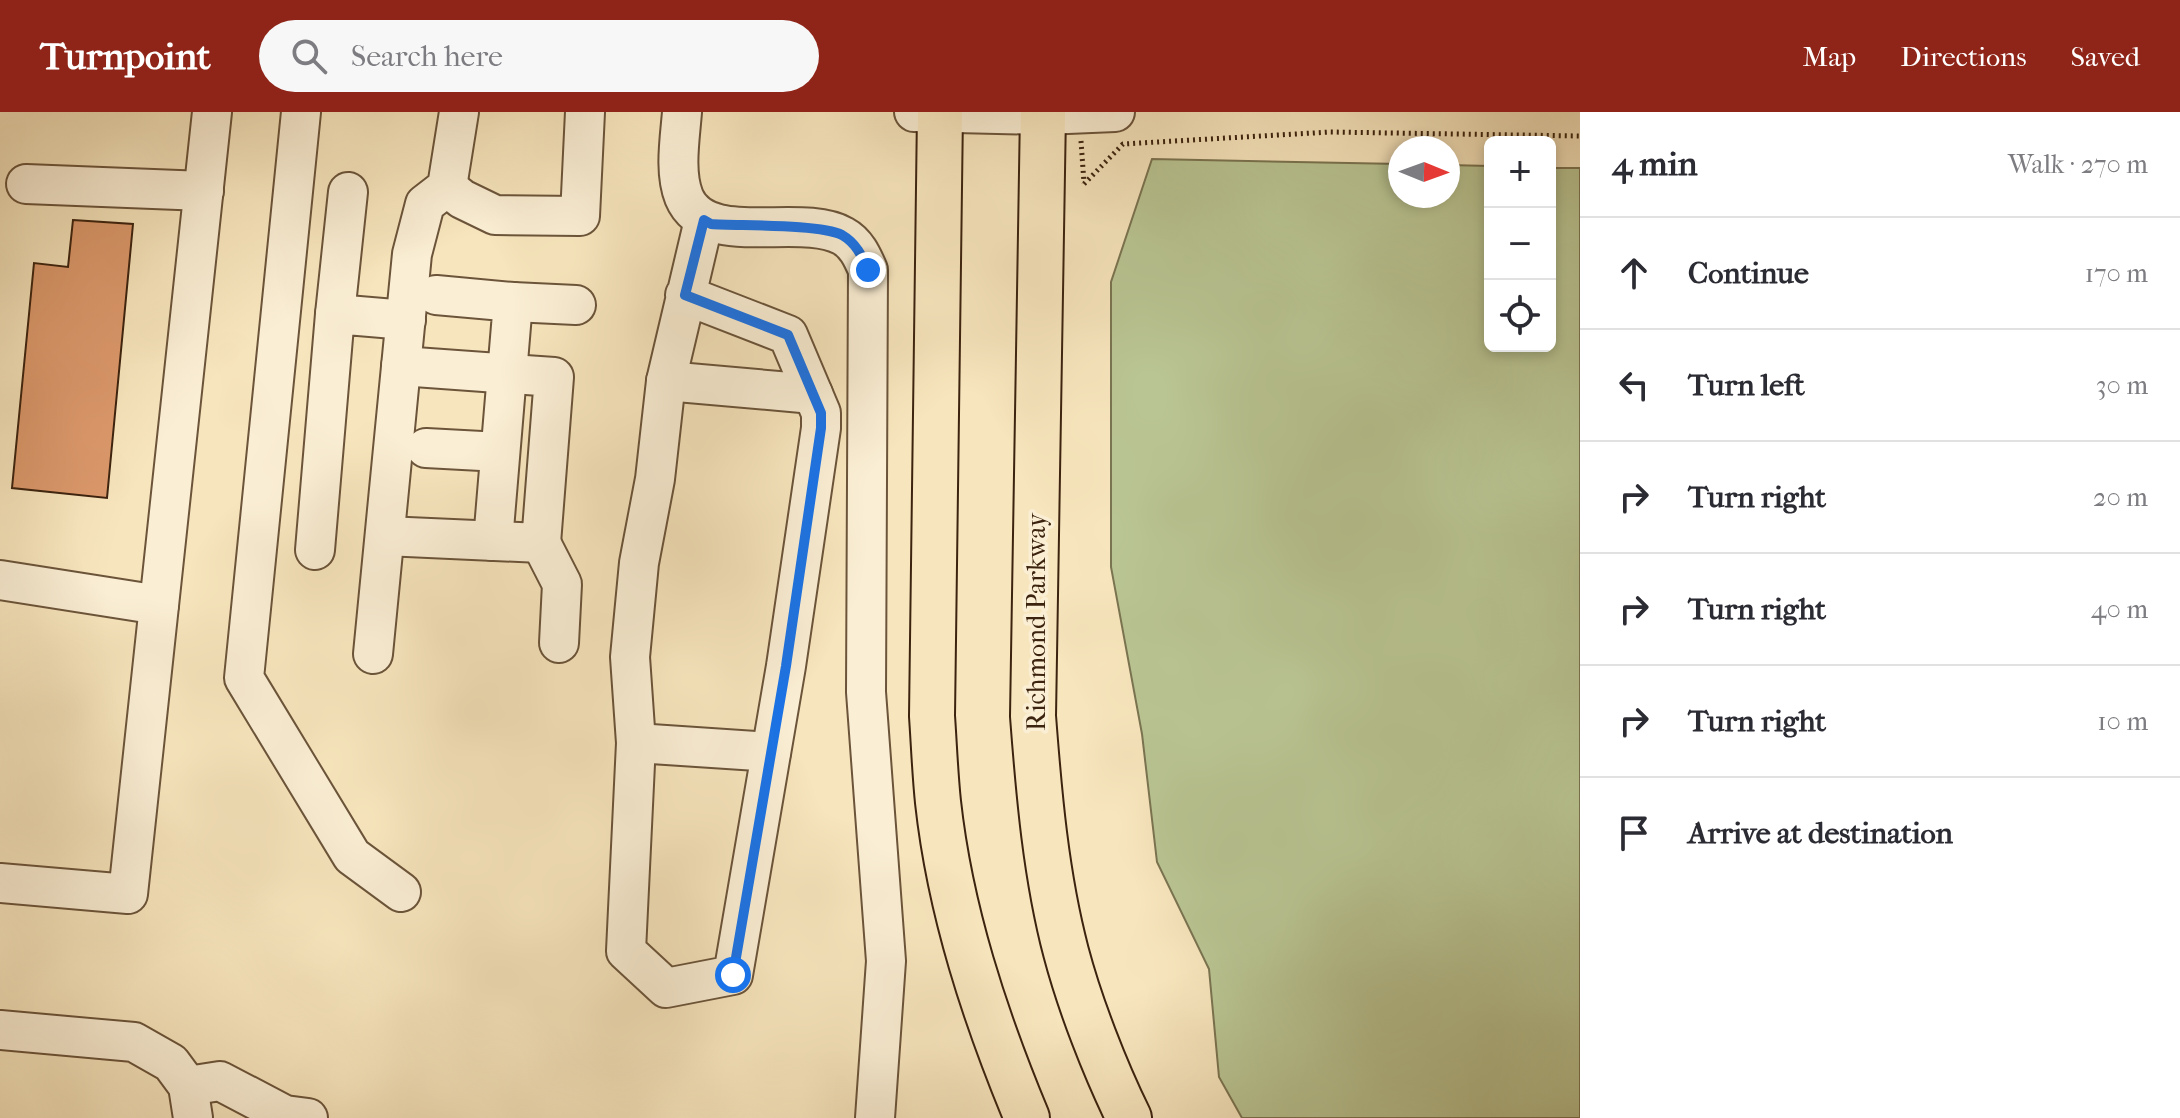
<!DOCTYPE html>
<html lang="en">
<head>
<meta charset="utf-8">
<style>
	:root { --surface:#fff; --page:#f7f7f7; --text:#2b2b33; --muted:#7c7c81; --line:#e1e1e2; --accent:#8f2418 }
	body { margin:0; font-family:"IM FELL French Canon",serif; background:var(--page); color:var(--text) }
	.controls { position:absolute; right:24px; top:24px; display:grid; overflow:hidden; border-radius:12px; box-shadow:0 4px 12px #0003 }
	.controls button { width:72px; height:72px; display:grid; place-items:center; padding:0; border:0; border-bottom:2px solid var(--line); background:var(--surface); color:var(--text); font:40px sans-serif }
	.compass { position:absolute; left:1388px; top:24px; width:72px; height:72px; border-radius:50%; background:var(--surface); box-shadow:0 4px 12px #0003; rotate:91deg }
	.stop { position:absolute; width:24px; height:24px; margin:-18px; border:6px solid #1a73e8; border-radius:50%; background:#fff }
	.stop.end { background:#1a73e8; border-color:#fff; box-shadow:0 2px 8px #0008 }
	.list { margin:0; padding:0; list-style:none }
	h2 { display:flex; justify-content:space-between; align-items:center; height:104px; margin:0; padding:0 32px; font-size:34px }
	h2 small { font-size:26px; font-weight:400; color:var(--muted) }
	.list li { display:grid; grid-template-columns:52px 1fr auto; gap:24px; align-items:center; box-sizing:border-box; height:112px; padding:0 32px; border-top:2px solid var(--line) }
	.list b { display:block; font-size:30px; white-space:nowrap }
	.list em { font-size:26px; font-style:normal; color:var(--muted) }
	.icon { flex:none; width:44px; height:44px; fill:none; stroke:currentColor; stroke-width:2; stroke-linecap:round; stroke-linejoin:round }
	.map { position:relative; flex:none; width:1580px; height:1006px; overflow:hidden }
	header { display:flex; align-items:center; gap:48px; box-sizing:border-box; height:112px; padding:0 40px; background:var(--accent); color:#fff }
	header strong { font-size:38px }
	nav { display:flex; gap:44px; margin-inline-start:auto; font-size:28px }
	.search { width:560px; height:72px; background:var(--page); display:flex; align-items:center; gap:20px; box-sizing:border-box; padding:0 28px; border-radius:44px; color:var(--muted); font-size:30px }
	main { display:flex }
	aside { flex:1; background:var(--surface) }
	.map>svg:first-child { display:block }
</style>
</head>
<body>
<header>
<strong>Turnpoint</strong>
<div class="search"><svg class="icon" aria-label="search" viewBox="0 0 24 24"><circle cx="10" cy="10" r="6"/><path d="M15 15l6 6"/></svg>Search here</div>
<nav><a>Map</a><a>Directions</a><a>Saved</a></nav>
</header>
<main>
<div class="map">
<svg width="1580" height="1006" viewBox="0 0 1580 1006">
	<rect width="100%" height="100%" fill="#f7e5bd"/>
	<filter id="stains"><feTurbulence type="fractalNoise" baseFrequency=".0025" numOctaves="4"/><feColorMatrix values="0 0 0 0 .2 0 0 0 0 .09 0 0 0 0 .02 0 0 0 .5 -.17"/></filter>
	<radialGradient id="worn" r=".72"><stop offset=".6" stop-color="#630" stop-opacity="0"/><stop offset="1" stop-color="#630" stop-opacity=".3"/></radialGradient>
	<path fill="#b9c593" stroke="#7a7451" stroke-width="2" d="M1152 47 1400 52V84H1448V53L1490 54V234H1550V56H1580V1006H1242L1219 965 1209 857 1157 750 1142 622 1111 455V170Z"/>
	<path fill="#dc996c" stroke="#3c230f" stroke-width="2" d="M73 108 133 112 107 386 12 376 34 151 68 155Z"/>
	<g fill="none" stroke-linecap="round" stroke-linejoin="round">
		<g stroke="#6b543a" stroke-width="42">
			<g id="minor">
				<path d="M301 0 244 566 352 744 401 780"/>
				<path d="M682 0C680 26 674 60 684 85 706 138 800 100 843 124 856 131 862 144 868 158L866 580 886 849 875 1006"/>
				<path d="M914 0 1044 3 1115 0"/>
				<path d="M26 72 204 79"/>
				<path d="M447 75 462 87 495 103 580 104 585 0"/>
				<path d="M436 183 513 190 493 429"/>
				<path d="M685 183 788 223 821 301V316L786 554 733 863 666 876 626 839 636 631 630 545 639 451 655 367 666 269 704 108"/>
				<path d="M513 190 576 193"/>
				<path d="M335 202 348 80"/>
				<path d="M666 269 813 282"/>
				<path d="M426 336 500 340"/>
				<path d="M385 424 541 431 554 265 401 254"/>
				<path d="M541 431 562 472 559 531"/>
				<path d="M315 438 335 202 406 208"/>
				<path d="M0 468 159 493"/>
				<path d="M373 542 412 142 425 92 447 75 459 0"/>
				<path d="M636 631 771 640"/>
				<path d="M0 771 128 782 212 0"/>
				<path d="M0 918 134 930 171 951 188 974 193 1006"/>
				<path d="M188 974 220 969 285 1003 308 1006"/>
			</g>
		</g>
		<g stroke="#3c230f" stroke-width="48">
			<g id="highway">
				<path d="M940 0 932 604C934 633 935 661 938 690 950 799 985 905 1027 1006"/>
				<path d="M1043 0 1033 604C1039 683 1046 764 1066 840 1080 893 1105 957 1129 1006"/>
			</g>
		</g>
		<g stroke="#3c230f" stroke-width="5" stroke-dasharray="2 4" stroke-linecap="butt">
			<path d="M1081 29 1084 71"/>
			<path d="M1084 72 1123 32 1330 20 1580 24"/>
		</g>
		<use href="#minor" stroke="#faeed4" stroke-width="38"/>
		<use href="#highway" stroke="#f7e5bd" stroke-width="44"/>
	</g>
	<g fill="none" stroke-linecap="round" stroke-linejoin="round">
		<path stroke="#1a73e8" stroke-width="10" d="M733 863 786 554 821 316V301L788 223 685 183 704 108 711 112C740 114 820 112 842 123 856 131 862 144 868 158"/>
	</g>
	<g text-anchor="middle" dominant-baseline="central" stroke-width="7" stroke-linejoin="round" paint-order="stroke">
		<g font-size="26" fill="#3c230f" stroke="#faeed4">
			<text transform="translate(1036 510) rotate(-90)">Richmond Parkway</text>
		</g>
	</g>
	<rect width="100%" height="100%" filter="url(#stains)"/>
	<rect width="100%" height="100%" fill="url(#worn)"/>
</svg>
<div class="controls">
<button>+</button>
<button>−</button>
<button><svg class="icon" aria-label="locate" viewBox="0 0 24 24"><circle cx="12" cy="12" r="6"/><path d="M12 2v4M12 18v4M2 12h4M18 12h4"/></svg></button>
</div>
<svg class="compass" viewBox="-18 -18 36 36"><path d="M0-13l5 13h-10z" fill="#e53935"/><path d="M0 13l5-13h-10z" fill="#7c7c81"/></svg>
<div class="stop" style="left:733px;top:863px"></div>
<div class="stop end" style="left:868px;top:158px"></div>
</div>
<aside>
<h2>4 min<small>Walk · 270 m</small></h2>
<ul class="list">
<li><svg class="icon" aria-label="ahead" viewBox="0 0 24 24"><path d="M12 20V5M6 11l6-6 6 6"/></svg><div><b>Continue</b></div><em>170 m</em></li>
<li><svg class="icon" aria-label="left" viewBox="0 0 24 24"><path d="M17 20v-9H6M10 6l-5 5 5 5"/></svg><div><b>Turn left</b></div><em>30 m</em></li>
<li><svg class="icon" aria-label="right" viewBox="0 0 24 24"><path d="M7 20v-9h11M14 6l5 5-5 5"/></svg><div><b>Turn right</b></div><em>20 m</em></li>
<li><svg class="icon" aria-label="right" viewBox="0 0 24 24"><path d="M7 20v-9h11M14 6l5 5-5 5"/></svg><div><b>Turn right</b></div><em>40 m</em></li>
<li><svg class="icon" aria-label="right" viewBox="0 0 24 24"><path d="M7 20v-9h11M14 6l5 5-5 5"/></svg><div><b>Turn right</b></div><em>10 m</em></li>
<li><svg class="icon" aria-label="arrive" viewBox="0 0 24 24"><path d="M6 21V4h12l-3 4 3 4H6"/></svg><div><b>Arrive at destination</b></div></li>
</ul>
</aside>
</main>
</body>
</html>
